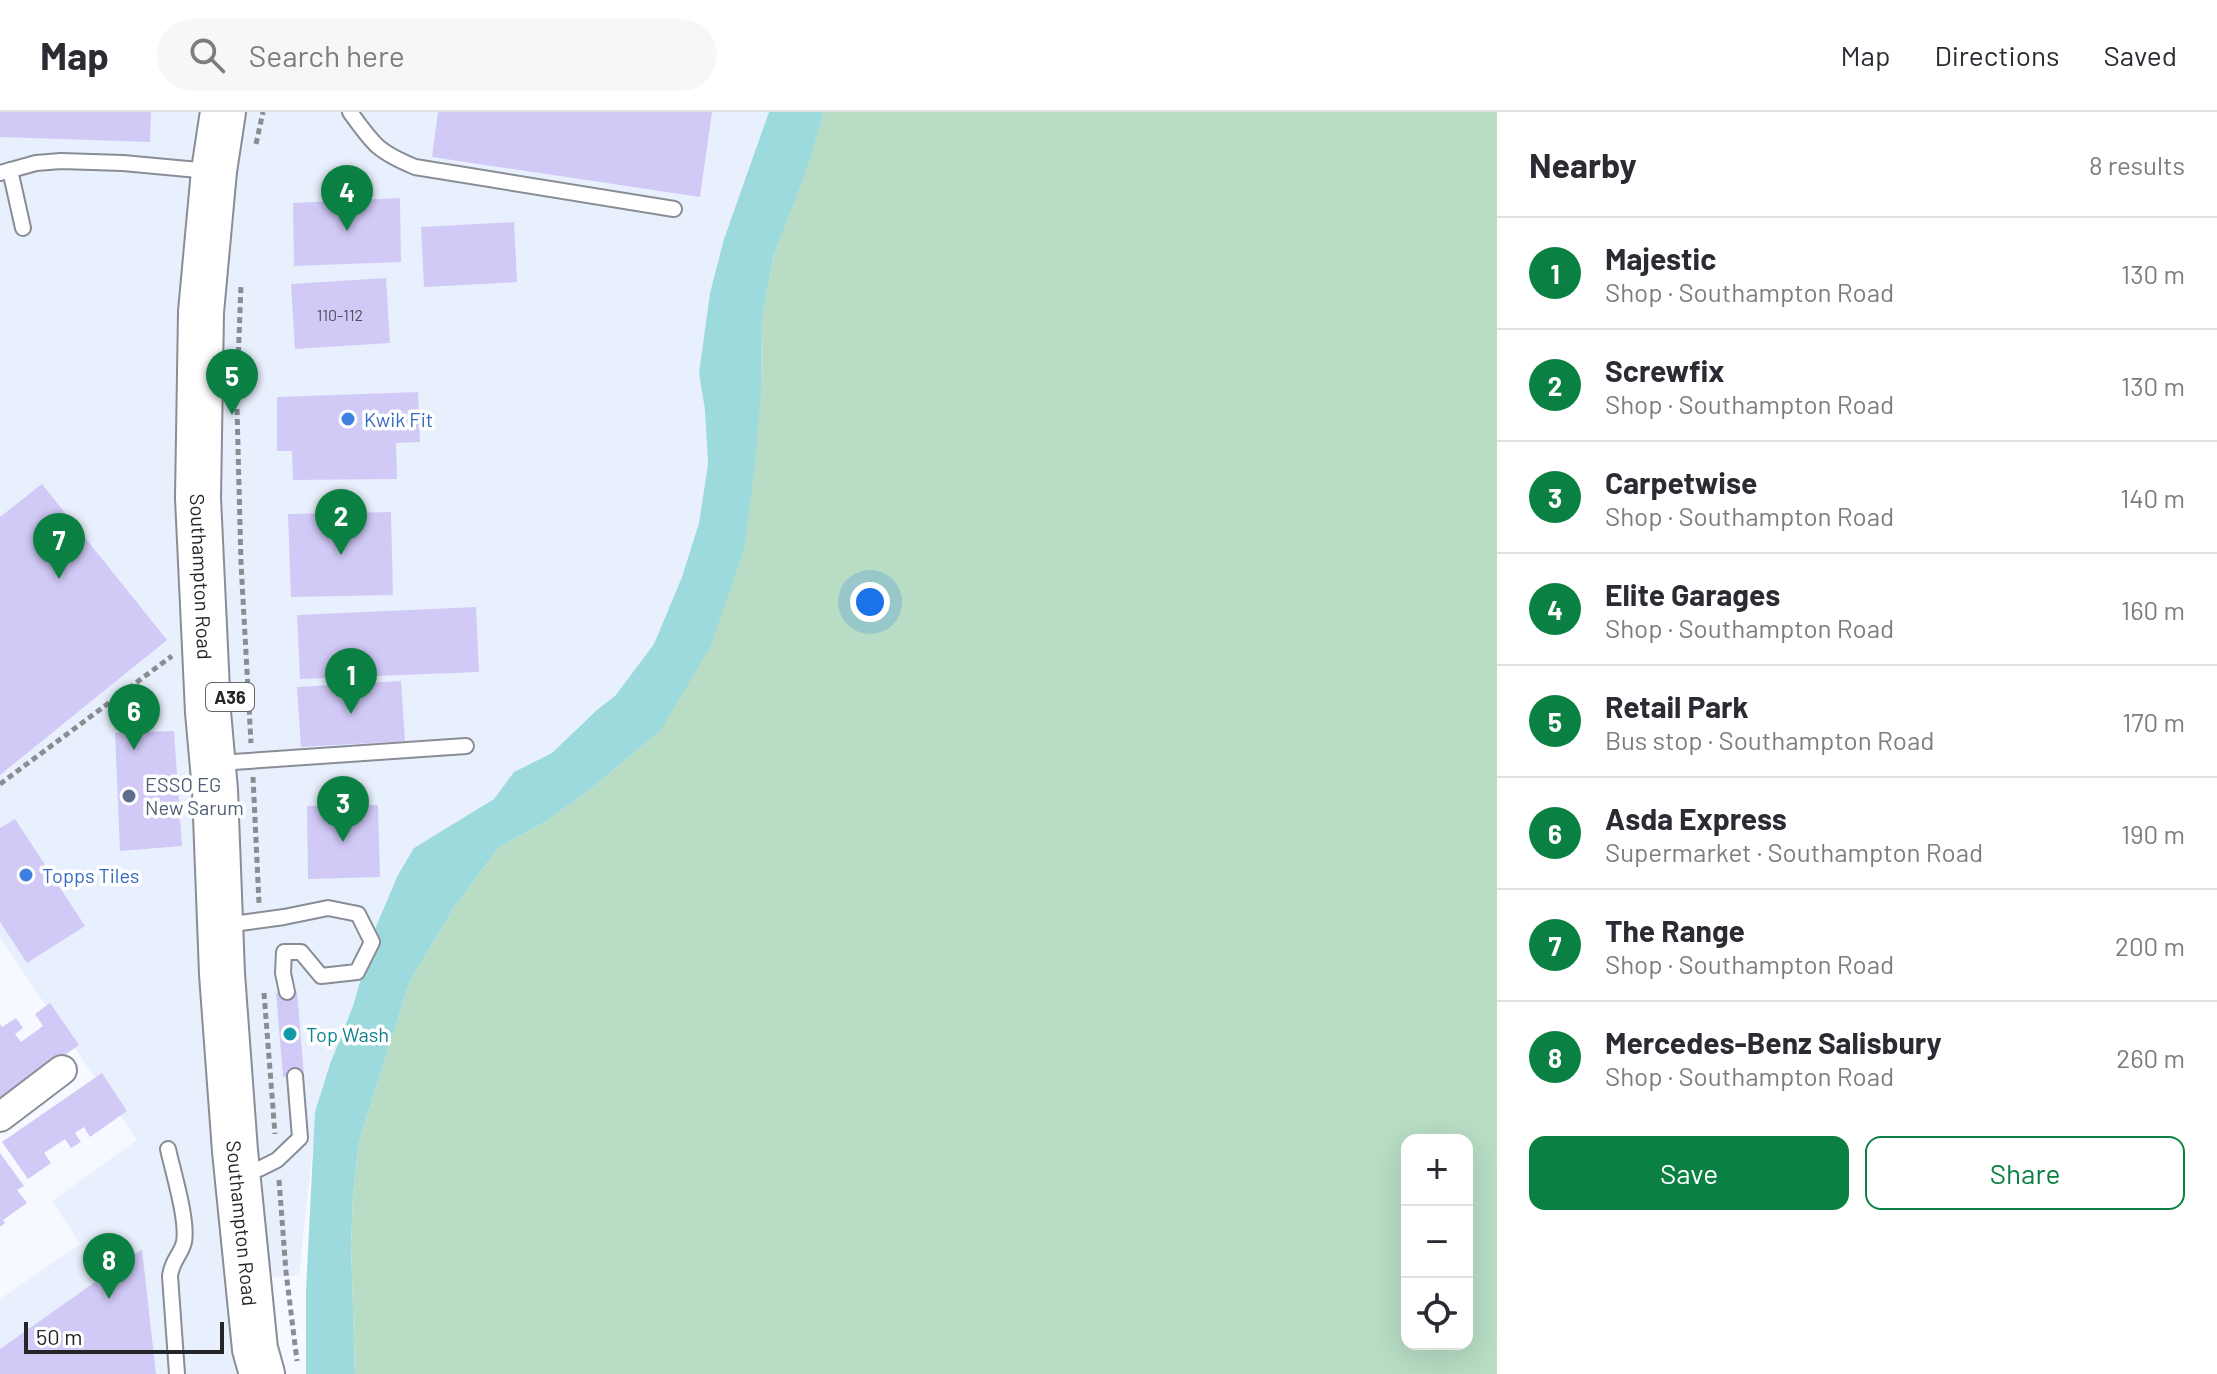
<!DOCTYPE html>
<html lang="en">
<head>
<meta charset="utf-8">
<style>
	:root { --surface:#fff; --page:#f7f7f7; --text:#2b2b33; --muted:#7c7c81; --line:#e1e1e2; --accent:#0b8043 }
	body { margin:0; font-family:Barlow,sans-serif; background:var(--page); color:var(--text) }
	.controls { position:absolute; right:24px; bottom:24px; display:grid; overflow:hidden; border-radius:16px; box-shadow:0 8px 32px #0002 }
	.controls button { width:72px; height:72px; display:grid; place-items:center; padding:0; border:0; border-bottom:2px solid var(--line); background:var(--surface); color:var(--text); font:40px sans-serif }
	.scale { position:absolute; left:24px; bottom:20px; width:200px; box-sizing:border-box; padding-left:8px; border:4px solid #242529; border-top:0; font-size:22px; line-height:28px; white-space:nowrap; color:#242529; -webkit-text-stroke:6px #fff; paint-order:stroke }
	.you { position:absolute; left:870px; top:490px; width:28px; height:28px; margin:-20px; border:6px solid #fff; border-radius:50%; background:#1a73e8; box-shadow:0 0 0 12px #1a73e833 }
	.badge { display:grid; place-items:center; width:52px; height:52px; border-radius:50%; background:var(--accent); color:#fff; font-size:26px; font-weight:700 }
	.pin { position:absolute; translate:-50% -66px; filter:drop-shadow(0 2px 4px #0008) }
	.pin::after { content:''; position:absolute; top:42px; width:28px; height:24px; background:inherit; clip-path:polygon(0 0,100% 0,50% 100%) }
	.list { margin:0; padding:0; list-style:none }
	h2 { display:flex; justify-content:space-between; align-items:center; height:104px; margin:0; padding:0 32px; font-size:34px }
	h2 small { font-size:26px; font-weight:400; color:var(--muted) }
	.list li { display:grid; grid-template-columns:52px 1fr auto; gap:24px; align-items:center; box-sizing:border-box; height:112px; padding:0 32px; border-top:2px solid var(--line) }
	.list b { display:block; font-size:30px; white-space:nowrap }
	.list p { margin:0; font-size:26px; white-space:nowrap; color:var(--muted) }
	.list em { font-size:26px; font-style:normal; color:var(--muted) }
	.actions { display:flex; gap:16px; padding:24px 32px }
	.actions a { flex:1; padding:18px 0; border:2px solid var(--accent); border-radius:16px; text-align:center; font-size:28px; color:var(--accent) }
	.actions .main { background:var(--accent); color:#fff }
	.icon { flex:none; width:44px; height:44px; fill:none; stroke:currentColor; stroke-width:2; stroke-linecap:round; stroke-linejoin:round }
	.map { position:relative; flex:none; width:1497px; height:1262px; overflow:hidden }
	header { display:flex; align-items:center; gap:48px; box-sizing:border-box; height:112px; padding:0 40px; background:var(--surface); border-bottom:2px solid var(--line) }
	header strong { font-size:38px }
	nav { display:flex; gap:44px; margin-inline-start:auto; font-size:28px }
	.search { width:560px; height:72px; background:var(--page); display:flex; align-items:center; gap:20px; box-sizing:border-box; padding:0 28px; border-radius:44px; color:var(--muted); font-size:30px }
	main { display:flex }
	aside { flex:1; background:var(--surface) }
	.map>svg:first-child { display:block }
</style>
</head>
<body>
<header>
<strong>Map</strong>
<div class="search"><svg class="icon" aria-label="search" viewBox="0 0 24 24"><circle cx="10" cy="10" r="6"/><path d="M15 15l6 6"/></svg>Search here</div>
<nav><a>Map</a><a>Directions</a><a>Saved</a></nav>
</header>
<main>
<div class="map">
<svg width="1497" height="1262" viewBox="0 0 1497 1262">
	<rect width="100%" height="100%" fill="#f6f9ff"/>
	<path fill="#e9f0fd" d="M0 0H769L724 127 710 181 699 261 705 298 708 352 699 411 682 465 654 532 615 584 598 597 552 641 514 660 494 687 460 708 398 763 377 812 353 894 330 952 315 1000 314 1026 299 1163 242 1168 254 1262H0V1187L80 1132 52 1089 137 1028 0 826Z"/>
	<path fill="#b8dcc4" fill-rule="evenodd" d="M824 0H1497V1262H355L351 1133 353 1083 359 1029 410 869 455 794 499 735 545 710 587 680 660 619 761 277 762 207 773 145 805 59ZM1407 1028H1467V1232H1407Z"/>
	<path fill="#9cdadd" d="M769 0H824L806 59 773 145 762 207 761 277 755 352 744 438 710 535 660 619 587 680 545 710 499 735 455 794 410 869 359 1029 353 1083 351 1133 355 1262H306V1178L315 1000 330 952 353 894 377 812 398 763 414 736 494 687 514 660 552 641 598 597 615 584 654 532 682 465 699 411 708 352 705 298 699 261 710 181 724 127Z"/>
	<g fill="#d1caf7">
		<path d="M0 0H151L150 30 0 25Z"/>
		<path d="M438 0H712L700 85 432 45Z"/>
		<path d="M400 86 401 150 294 154 293 91Z"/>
		<path d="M514 110 517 170 424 175 421 115Z"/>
		<path d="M386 166 390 231 295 237 291 172Z"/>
		<path d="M418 280 420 330 396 331 397 367 293 368 292 339H277V285Z"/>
		<path d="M42 372 167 528 0 663V405Z"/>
		<path d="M391 400 393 483 291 485 288 402Z"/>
		<path d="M476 495 479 560 300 567 297 503Z"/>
		<path d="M401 569 405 629 301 635 297 575Z"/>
		<path d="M174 619 182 734 120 739 115 621Z"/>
		<path d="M378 693 380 765 308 767 307 694Z"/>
		<path d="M15 707 85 814 27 851 0 810V716Z"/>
		<path d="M297 879 304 963 283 965 276 881Z"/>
		<path d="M50 891 79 933 0 988V912L2 915 16 906 23 916 15 922 21 930 43 914 35 902Z"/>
		<path d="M102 961 127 999 90 1025 84 1015 75 1021 81 1030 71 1036 65 1027 44 1041 51 1051 28 1067 2 1030Z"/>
		<path d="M0 1041 24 1074 17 1078 27 1091 3 1108 5 1111 0 1115Z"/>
		<path d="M142 1137 156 1262H0V1237Z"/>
	</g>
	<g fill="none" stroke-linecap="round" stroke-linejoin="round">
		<g stroke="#888d96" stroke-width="18">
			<g id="service">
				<path d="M350 0C374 33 377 39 415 55L674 97"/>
				<path d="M10 58 23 116"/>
				<path d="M0 61 36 51 61 49 123 51 209 59"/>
				<path d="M233 650 466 634"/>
				<path d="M240 811 284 805 328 796 358 802 372 830 357 860 321 864 301 840H284L283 861 287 880"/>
				<path d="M168 1037C173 1060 188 1108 184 1130 181 1143 172 1148 170 1164L177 1262"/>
				<path d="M259 1057 277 1048 300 1026 295 964"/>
			</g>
		</g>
		<g stroke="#888d96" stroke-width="32">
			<path id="minor" d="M0 1005 62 958"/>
		</g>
		<g stroke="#888d96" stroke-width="48">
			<g id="trunk">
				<path id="s1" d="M223 0 214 59 201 200 198 386 208 600 215 678 222 862 235 1039 255 1237 262 1262"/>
			</g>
		</g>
		<g stroke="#8b8d92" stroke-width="5" stroke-dasharray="6 4" stroke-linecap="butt">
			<path d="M256 32 263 0"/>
			<path d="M238 251 241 173"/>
			<path d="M237 297 241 451 251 631"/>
			<path d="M253 665 259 791"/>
			<path d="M0 672 172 544"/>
			<path d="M264 881 275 1022"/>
			<path d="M279 1068 286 1160 297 1249"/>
		</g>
		<use href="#service" stroke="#fff" stroke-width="14"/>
		<use href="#minor" stroke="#fff" stroke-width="28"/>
		<use href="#trunk" stroke="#fff" stroke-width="44"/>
	</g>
	<g fill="#3f7fe0" stroke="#fff" stroke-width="3">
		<circle cx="348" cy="307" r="8"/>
		<circle cx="26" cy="763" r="8"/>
	</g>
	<circle fill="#5c6f8a" stroke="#fff" stroke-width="3" cx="129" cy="684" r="8"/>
	<circle fill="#0f9aa8" stroke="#fff" stroke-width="3" cx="290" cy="922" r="8"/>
	<g text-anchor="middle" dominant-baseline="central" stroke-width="7" stroke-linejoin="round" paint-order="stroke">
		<g font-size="16" fill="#4f4e5c">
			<text x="340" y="202">110-112</text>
		</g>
		<rect fill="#fff" stroke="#666669" stroke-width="2" x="206" y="571" width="48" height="28" rx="6"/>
		<g font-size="18" font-weight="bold" fill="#242529">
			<text x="230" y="585">A36</text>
		</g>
		<g font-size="20" fill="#366cbe" stroke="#fff" text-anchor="start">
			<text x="364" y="307">Kwik Fit</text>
			<text x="42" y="763">Topps Tiles</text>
		</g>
		<g font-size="20" fill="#242529" stroke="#fff">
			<text stroke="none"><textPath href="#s1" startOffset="466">Southampton Road</textPath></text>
			<text stroke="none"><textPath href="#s1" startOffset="1114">Southampton Road</textPath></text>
		</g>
		<g font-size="20" fill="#4e5e75" stroke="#fff" text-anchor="start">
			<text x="145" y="672">ESSO EG<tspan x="145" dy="23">New Sarum</tspan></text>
		</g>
		<g font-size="20" fill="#0d838f" stroke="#fff" text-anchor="start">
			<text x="306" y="922">Top Wash</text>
		</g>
	</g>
</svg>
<div class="controls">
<button>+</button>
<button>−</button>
<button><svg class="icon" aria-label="locate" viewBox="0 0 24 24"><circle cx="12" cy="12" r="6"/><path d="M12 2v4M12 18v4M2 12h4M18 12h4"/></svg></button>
</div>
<div class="scale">50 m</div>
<div class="you"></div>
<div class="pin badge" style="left:351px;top:602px">1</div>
<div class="pin badge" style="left:341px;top:443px">2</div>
<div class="pin badge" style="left:343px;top:730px">3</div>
<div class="pin badge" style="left:347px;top:119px">4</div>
<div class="pin badge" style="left:232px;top:303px">5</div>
<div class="pin badge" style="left:134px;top:638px">6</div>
<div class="pin badge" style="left:59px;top:467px">7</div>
<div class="pin badge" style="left:109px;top:1187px">8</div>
</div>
<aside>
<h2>Nearby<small>8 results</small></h2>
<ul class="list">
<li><span class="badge">1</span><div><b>Majestic</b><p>Shop · Southampton Road</p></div><em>130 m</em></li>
<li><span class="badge">2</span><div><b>Screwfix</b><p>Shop · Southampton Road</p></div><em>130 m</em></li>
<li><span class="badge">3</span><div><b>Carpetwise</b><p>Shop · Southampton Road</p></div><em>140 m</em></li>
<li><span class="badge">4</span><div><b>Elite Garages</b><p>Shop · Southampton Road</p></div><em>160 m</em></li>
<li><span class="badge">5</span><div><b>Retail Park</b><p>Bus stop · Southampton Road</p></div><em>170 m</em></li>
<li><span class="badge">6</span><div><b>Asda Express</b><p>Supermarket · Southampton Road</p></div><em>190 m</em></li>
<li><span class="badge">7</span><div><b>The Range</b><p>Shop · Southampton Road</p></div><em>200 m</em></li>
<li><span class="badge">8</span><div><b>Mercedes-Benz Salisbury</b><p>Shop · Southampton Road</p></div><em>260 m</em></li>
</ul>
<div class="actions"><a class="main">Save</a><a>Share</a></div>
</aside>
</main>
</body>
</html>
